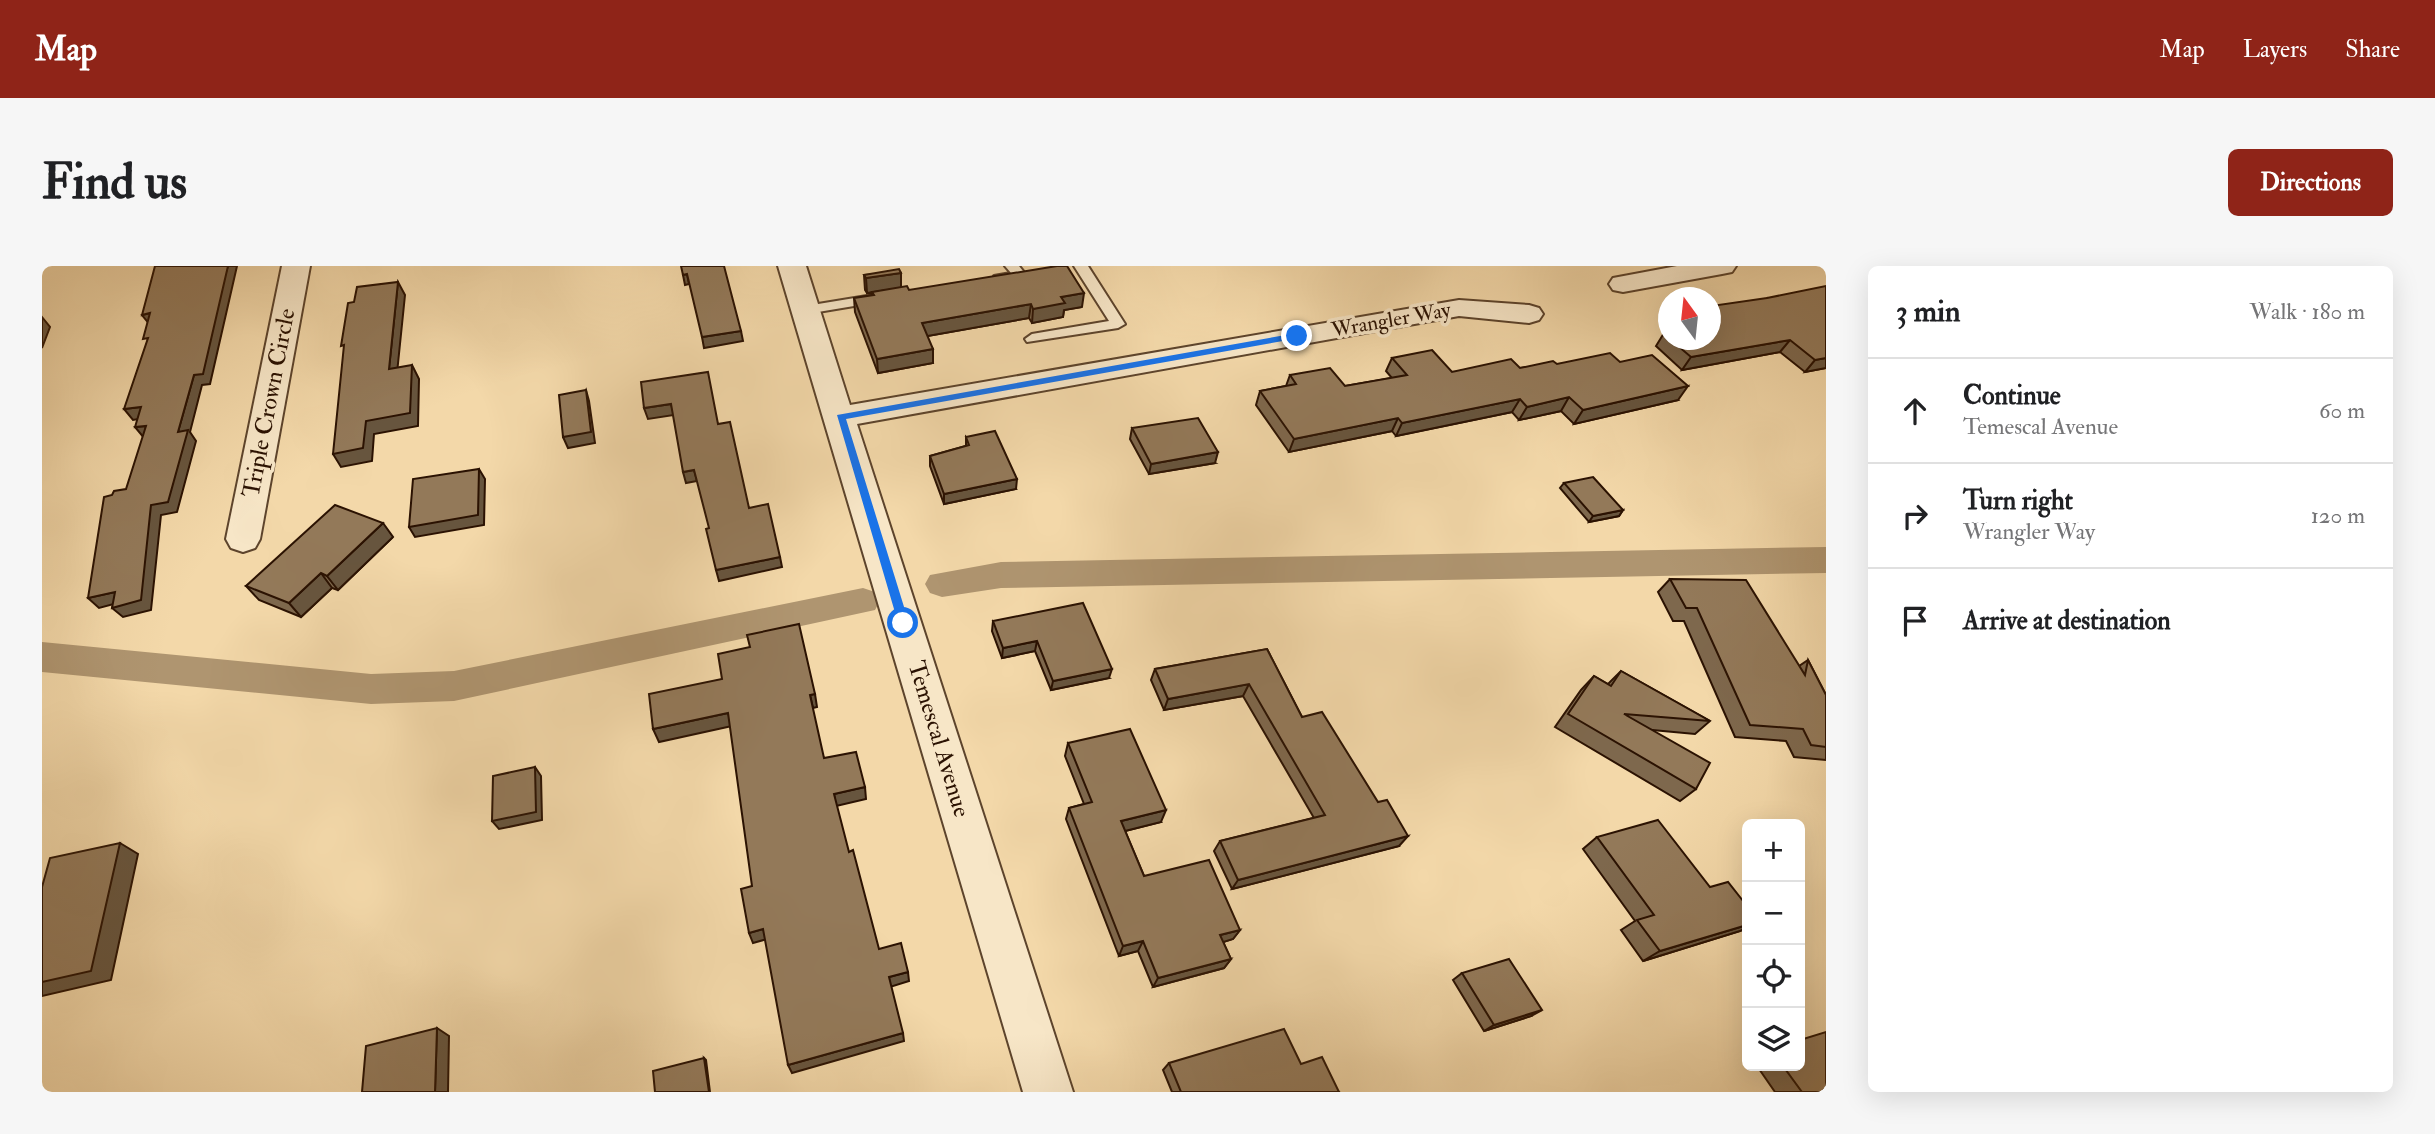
<!DOCTYPE html>
<html lang="en">
<head>
<meta charset="utf-8">
<style>
	:root { --surface:#fff; --page:#f6f6f6; --text:#202124; --muted:#757577; --line:#e0e0e0; --accent:#8f2418 }
	body { margin:0; font-family:"IM FELL Double Pica",serif; background:var(--page); color:var(--text) }
	.controls { position:absolute; right:21px; bottom:21px; display:grid; overflow:hidden; border-radius:10px; box-shadow:0 7px 28px #0002 }
	.controls button { width:63px; height:63px; display:grid; place-items:center; padding:0; border:0; border-bottom:2px solid var(--line); background:var(--surface); color:var(--text); font:35px sans-serif }
	.compass { position:absolute; left:1616px; top:21px; width:63px; height:63px; border-radius:50%; background:var(--surface); box-shadow:0 7px 28px #0002; rotate:345deg }
	.stop { position:absolute; width:21px; height:21px; margin:-16px; border:5px solid #1a73e8; border-radius:50%; background:#fff }
	.stop.end { background:#1a73e8; border-color:#fff; box-shadow:0 2px 7px #0008 }
	.list { margin:0; padding:0; list-style:none }
	h2 { display:flex; justify-content:space-between; align-items:center; height:91px; margin:0; padding:0 28px; font-size:30px }
	h2 small { font-size:23px; font-weight:400; color:var(--muted) }
	.list li { display:grid; grid-template-columns:46px 1fr auto; gap:21px; align-items:center; box-sizing:border-box; height:105px; padding:0 28px; border-top:2px solid var(--line) }
	.list b { display:block; font-size:26px; white-space:nowrap }
	.list p { margin:0; font-size:23px; white-space:nowrap; color:var(--muted) }
	.list em { font-size:23px; font-style:normal; color:var(--muted) }
	.icon { flex:none; width:38px; height:38px; fill:none; stroke:currentColor; stroke-width:2; stroke-linecap:round; stroke-linejoin:round }
	.map { position:relative; flex:none; width:1784px; height:826px; overflow:hidden; border-radius:10px }
	header { display:flex; align-items:center; gap:42px; box-sizing:border-box; height:98px; padding:0 35px; background:var(--accent); color:#fff }
	header strong { font-size:33px }
	nav { display:flex; gap:38px; margin-inline-start:auto; font-size:24px }
	.intro { display:flex; align-items:center; justify-content:space-between; box-sizing:border-box; height:168px; padding:0 42px }
	h1 { margin:0; font-size:49px }
	.button { padding:18px 32px; border-radius:10px; background:var(--accent); color:#fff; font-size:24px; font-weight:700 }
	main { display:flex; gap:42px; padding:0 42px }
	aside { flex:1; background:var(--surface); border-radius:10px; box-shadow:0 7px 28px #0002 }
	.map>svg:first-child { display:block }
</style>
</head>
<body>
<header>
<strong>Map</strong>
<nav><a>Map</a><a>Layers</a><a>Share</a></nav>
</header>
<div class="intro"><h1>Find us</h1><a class="button">Directions</a></div>
<main>
<div class="map">
<svg width="1784" height="826" viewBox="0 0 1784 826">
	<rect width="100%" height="100%" fill="#f3d8a9"/>
	<filter id="stains"><feTurbulence type="fractalNoise" baseFrequency=".00286" numOctaves="4"/><feColorMatrix values="0 0 0 0 .2 0 0 0 0 .09 0 0 0 0 .02 0 0 0 .5 -.17"/></filter>
	<radialGradient id="worn" r=".72"><stop offset=".6" stop-color="#630" stop-opacity="0"/><stop offset="1" stop-color="#630" stop-opacity=".3"/></radialGradient>
	<g fill="none" stroke-linecap="round" stroke-linejoin="round">
		<g fill="#af9570" fill-rule="evenodd">
			<path d="M1784 281V307L959 322 900 331 888 327 883 318 888 309 959 296Z"/>
			<path d="M821 322 833 326 838 335 833 344 412 435 329 438 0 406V376L329 408 412 405Z"/>
		</g>
		<g stroke="#5d442c" stroke-width="4">
			<g id="lane">
				<path d="M963 0H977L985 10 978 14 952 16V10L969 7Z"/>
				<path d="M1032 0H1046L1083 58 1076 62 985 76 983 73 990 68 1067 55Z"/>
				<path d="M837 28 844 32 842 35 764 48 757 44 764 40Z"/>
			</g>
		</g>
		<g stroke="#5d442c" stroke-width="4">
			<g id="street">
				<path d="M240 0H268L218 273 213 282 201 286 189 282 184 273Z"/>
				<path d="M736 0H764L808 139 1417 34 1487 39 1497 42 1501 48 1497 54 1487 57 1417 50 815 158 1031 826H981Z"/>
				<path d="M1635 0H1694L1690 6 1680 8 1581 26 1571 24 1567 18 1571 12Z"/>
			</g>
		</g>
		<use href="#lane" fill="#f7e6c7" fill-rule="evenodd"/>
		<use href="#street" fill="#f7e6c7" fill-rule="evenodd"/>
	</g>
	<g fill="#7e684d" stroke="#2b1202" stroke-width="2">
		<path d="M859 7V21L867 24 1040 41 1022 44 1021 51 990 57 987 52 885 70 891 97 836 107 813 46 812 32 830 29V27H825L823 24 822 9Z"/>
		<path d="M1725 32 1784 102 1763 106 1738 86 1640 104 1614 80 1622 67H1627V74H1669Z"/>
		<path d="M1350 92 1410 106 1478 102 1515 98 1578 96 1636 134 1532 158 1519 145 1477 154 1470 146 1354 170 1350 165 1247 186 1214 139 1218 125 1244 120 1248 109 1303 120 1350 112 1344 105Z"/>
		<path d="M1090 162 1173 197 1107 208 1088 173Z"/>
		<path d="M924 171 974 223 902 238 888 200V190L924 180Z"/>
		<path d="M1522 217 1581 244 1577 250 1547 256 1518 222Z"/>
		<path d="M351 271 296 324 290 322 259 351 217 334 204 320Z"/>
		<path d="M1628 313 1757 400 1766 394 1784 429V494L1752 491 1744 475 1693 471 1642 355H1631L1616 326Z"/>
		<path d="M951 355 1067 412 1009 424 993 385 960 392 950 365Z"/>
		<path d="M1225 383 1260 451 1357 580 1190 623 1172 585 1178 575 1272 552 1201 430 1122 444 1109 414 1113 403Z"/>
		<path d="M1579 405 1668 455 1653 468 1610 464 1654 523 1638 535 1513 461 1539 424 1552 410 1566 418Z"/>
		<path d="M1026 477 1119 556 1083 565 1102 610 1198 664 1191 673 1181 676 1189 693 1182 702 1111 721 1096 685 1077 690 1024 553 1027 542 1042 538 1023 490Z"/>
		<path d="M1555 571 1698 665 1601 695 1579 664 1593 655 1541 583Z"/>
		<path d="M1420 707 1489 750 1442 765 1411 714Z"/>
		<path d="M1127 797 1259 798 1297 826H1130L1121 804Z"/>
		<path d="M1715 800H1758L1784 826H1733Z"/>
	</g>
	<g fill="#67553e" stroke="#2b1202" stroke-width="2">
		<path d="M186 0H195L168 118 160 119 148 166 154 175 135 246 119 249 109 344 81 351 70 342 136 166 152 109Z"/>
		<path d="M859 7V22L825 27 824 12Z"/>
		<path d="M645 8 647 18 643 19 641 9Z"/>
		<path d="M356 16 363 29 354 117 347 103Z"/>
		<path d="M1042 27 1040 41 1022 44 1021 51 990 57 991 43 1019 31Z"/>
		<path d="M989 38 987 52 880 71V57Z"/>
		<path d="M108 47V59L100 49Z"/>
		<path d="M0 51 8 61 0 82Z"/>
		<path d="M699 65 701 75 662 82 660 71Z"/>
		<path d="M1748 74 1738 86 1640 104 1649 91Z"/>
		<path d="M891 83V97L836 107 835 93Z"/>
		<path d="M1784 92V102L1763 106 1773 94Z"/>
		<path d="M370 99 377 113 376 160 332 168 330 195 299 201 291 188 324 155Z"/>
		<path d="M1646 120 1636 134 1532 158 1541 144Z"/>
		<path d="M544 124 547 135 553 177 526 182 521 171Z"/>
		<path d="M1527 131 1519 145 1477 154 1485 141Z"/>
		<path d="M1478 133 1470 146 1354 170 1360 157Z"/>
		<path d="M629 138 632 149 606 153 602 142Z"/>
		<path d="M99 141 108 151 91 154 82 143Z"/>
		<path d="M1356 152 1350 165 1247 186 1252 173Z"/>
		<path d="M104 160 102 172 93 161Z"/>
		<path d="M1176 186 1173 197 1107 208 1109 198Z"/>
		<path d="M437 203 443 213 442 259 373 271 367 261Z"/>
		<path d="M652 204 655 215 644 217 641 206Z"/>
		<path d="M975 213 974 223 902 238V228Z"/>
		<path d="M1581 244 1577 250 1547 256 1551 250Z"/>
		<path d="M341 257 351 271 296 324 285 310Z"/>
		<path d="M738 291 740 301 677 315 674 304Z"/>
		<path d="M279 307 290 322 259 351 247 337Z"/>
		<path d="M73 326 83 335 57 342 46 332Z"/>
		<path d="M995 375 993 385 960 392 961 382Z"/>
		<path d="M1070 403 1067 412 1009 424 1011 415Z"/>
		<path d="M1207 418 1201 430 1122 444 1126 433Z"/>
		<path d="M773 428 775 441 771 442 768 429Z"/>
		<path d="M686 447 690 460 617 476 611 463Z"/>
		<path d="M493 501 499 510 500 554 457 563 450 555Z"/>
		<path d="M823 521 824 533 794 540 792 528Z"/>
		<path d="M1124 544 1119 556 1075 567 1079 555Z"/>
		<path d="M1366 570 1357 580 1190 623 1196 614Z"/>
		<path d="M78 577 96 588 69 714 0 730V716Z"/>
		<path d="M1705 659V661L1698 665 1601 695 1618 685Z"/>
		<path d="M721 663 725 673 711 677 707 667Z"/>
		<path d="M1198 664 1191 673 1172 679 1178 669Z"/>
		<path d="M1101 675 1096 685 1077 690 1081 680Z"/>
		<path d="M1189 693 1182 702 1111 721 1116 712Z"/>
		<path d="M866 706 867 715 848 721 847 711Z"/>
		<path d="M1500 744 1489 750 1442 765 1452 759Z"/>
		<path d="M395 762 407 770 406 826H393Z"/>
		<path d="M861 767 862 775 750 807 746 799Z"/>
		<path d="M662 792 664 794 668 826H667Z"/>
	</g>
	<g fill="#937959" stroke="#2b1202" stroke-width="2">
		<path d="M113 0H186L161 108 152 109 136 166 146 164 126 236 109 239 99 334 70 342 73 326 46 332 62 231 70 229 72 225 84 223 104 160 93 161 99 141 82 143 106 72 101 73 108 47 100 49Z"/>
		<path d="M639 0H682L699 65 660 71 645 8 641 9Z"/>
		<path d="M1015 0H1025L1042 27 1019 31 1023 37 991 43 989 38 880 57 891 83 835 93 812 32 832 29 830 26 865 20 867 24Z"/>
		<path d="M857 3 859 7 824 12 822 9Z"/>
		<path d="M356 16 347 103 370 99 368 147 324 155 321 182 291 188 302 79 299 80 306 37 312 36 315 21Z"/>
		<path d="M1784 20V92L1773 94 1748 74 1649 91 1629 74H1669V40L1725 32Z"/>
		<path d="M1390 84 1410 106 1469 93 1478 102 1511 95 1515 98 1568 87 1578 96 1610 89 1646 120 1541 144 1527 131 1485 141 1478 133 1360 157 1356 152 1252 173 1218 125 1254 118 1248 109 1288 102 1303 120 1365 109 1350 92Z"/>
		<path d="M666 106 676 158 688 156 707 242 726 238 738 291 674 304 664 263 667 262 652 204 641 206 629 138 602 142 599 116Z"/>
		<path d="M544 124 549 166 521 171 517 129Z"/>
		<path d="M1156 152 1176 186 1109 198 1090 162Z"/>
		<path d="M953 165 975 213 902 228 888 190 927 179 924 171Z"/>
		<path d="M437 203 436 249 367 261 371 213Z"/>
		<path d="M1551 211 1581 244 1551 250 1522 217Z"/>
		<path d="M293 239 341 257 285 310 279 307 247 337 204 320Z"/>
		<path d="M1628 313 1704 314 1763 409 1766 394 1784 429V481L1769 479 1761 463 1708 459 1655 342H1644Z"/>
		<path d="M1041 337 1070 403 1011 415 995 375 961 382 951 355Z"/>
		<path d="M757 358 773 428 768 429 782 492 814 486 823 521 792 528 807 586 811 584 837 683 859 677 866 706 847 711 861 767 746 799 721 663 707 667 699 623 710 620 686 447 611 463 607 428 680 413 676 388 708 381 705 369Z"/>
		<path d="M1225 383 1260 451 1280 446 1336 536 1345 534 1366 570 1196 614 1178 575 1283 549 1207 418 1126 433 1113 403Z"/>
		<path d="M1579 405 1668 455 1582 448 1668 497 1654 523 1526 448 1552 410 1569 420Z"/>
		<path d="M1088 463 1124 544 1079 555 1102 610 1167 594 1198 664 1178 669 1189 693 1116 712 1101 675 1081 680 1027 542 1050 536 1026 477Z"/>
		<path d="M493 501 494 546 450 555 451 510Z"/>
		<path d="M1616 554 1668 621 1686 616 1705 640V659L1618 685 1595 654 1612 649 1555 571Z"/>
		<path d="M78 577 49 705 0 716V621L8 592Z"/>
		<path d="M1467 693 1500 744 1452 759 1420 707Z"/>
		<path d="M395 762 393 826H320L324 780Z"/>
		<path d="M1242 763 1259 798 1280 791 1297 826H1139L1127 797Z"/>
		<path d="M1784 766V826H1760L1741 800H1758V774Z"/>
		<path d="M662 792 667 826H613L611 805Z"/>
	</g>
	<path fill="#1a73e8" d="M1255 67 1258 72 804 153 867 357 861 361 857 360 795 149Z"/>
	<g text-anchor="middle" dominant-baseline="central" stroke-width="7" stroke-linejoin="round" paint-order="stroke">
		<g font-size="21" fill="#2b1202" stroke="#f7e6c7">
			<text transform="translate(1349 54) rotate(-10)">Wrangler Way</text>
		</g>
		<g font-size="24" fill="#2b1202" stroke="#f7e6c7">
			<text transform="translate(227 137) rotate(-79)">Triple Crown Circle</text>
			<text transform="translate(897 473) rotate(73)">Temescal Avenue</text>
		</g>
	</g>
	<rect width="100%" height="100%" filter="url(#stains)"/>
	<rect width="100%" height="100%" fill="url(#worn)"/>
</svg>
<div class="controls">
<button>+</button>
<button>−</button>
<button><svg class="icon" aria-label="locate" viewBox="0 0 24 24"><circle cx="12" cy="12" r="6"/><path d="M12 2v4M12 18v4M2 12h4M18 12h4"/></svg></button>
<button><svg class="icon" aria-label="layers" viewBox="0 0 24 24"><path d="M12 4l9 5-9 5-9-5zM3 14l9 5 9-5"/></svg></button>
</div>
<svg class="compass" viewBox="-18 -18 36 36"><path d="M0-13l5 13h-10z" fill="#e53935"/><path d="M0 13l5-13h-10z" fill="#757577"/></svg>
<div class="stop" style="left:861px;top:357px"></div>
<div class="stop end" style="left:1255px;top:70px"></div>
</div>
<aside>
<h2>3 min<small>Walk · 180 m</small></h2>
<ul class="list">
<li><svg class="icon" aria-label="ahead" viewBox="0 0 24 24"><path d="M12 20V5M6 11l6-6 6 6"/></svg><div><b>Continue</b><p>Temescal Avenue</p></div><em>60 m</em></li>
<li><svg class="icon" aria-label="right" viewBox="0 0 24 24"><path d="M7 20v-9h11M14 6l5 5-5 5"/></svg><div><b>Turn right</b><p>Wrangler Way</p></div><em>120 m</em></li>
<li><svg class="icon" aria-label="arrive" viewBox="0 0 24 24"><path d="M6 21V4h12l-3 4 3 4H6"/></svg><div><b>Arrive at destination</b></div></li>
</ul>
</aside>
</main>
</body>
</html>
